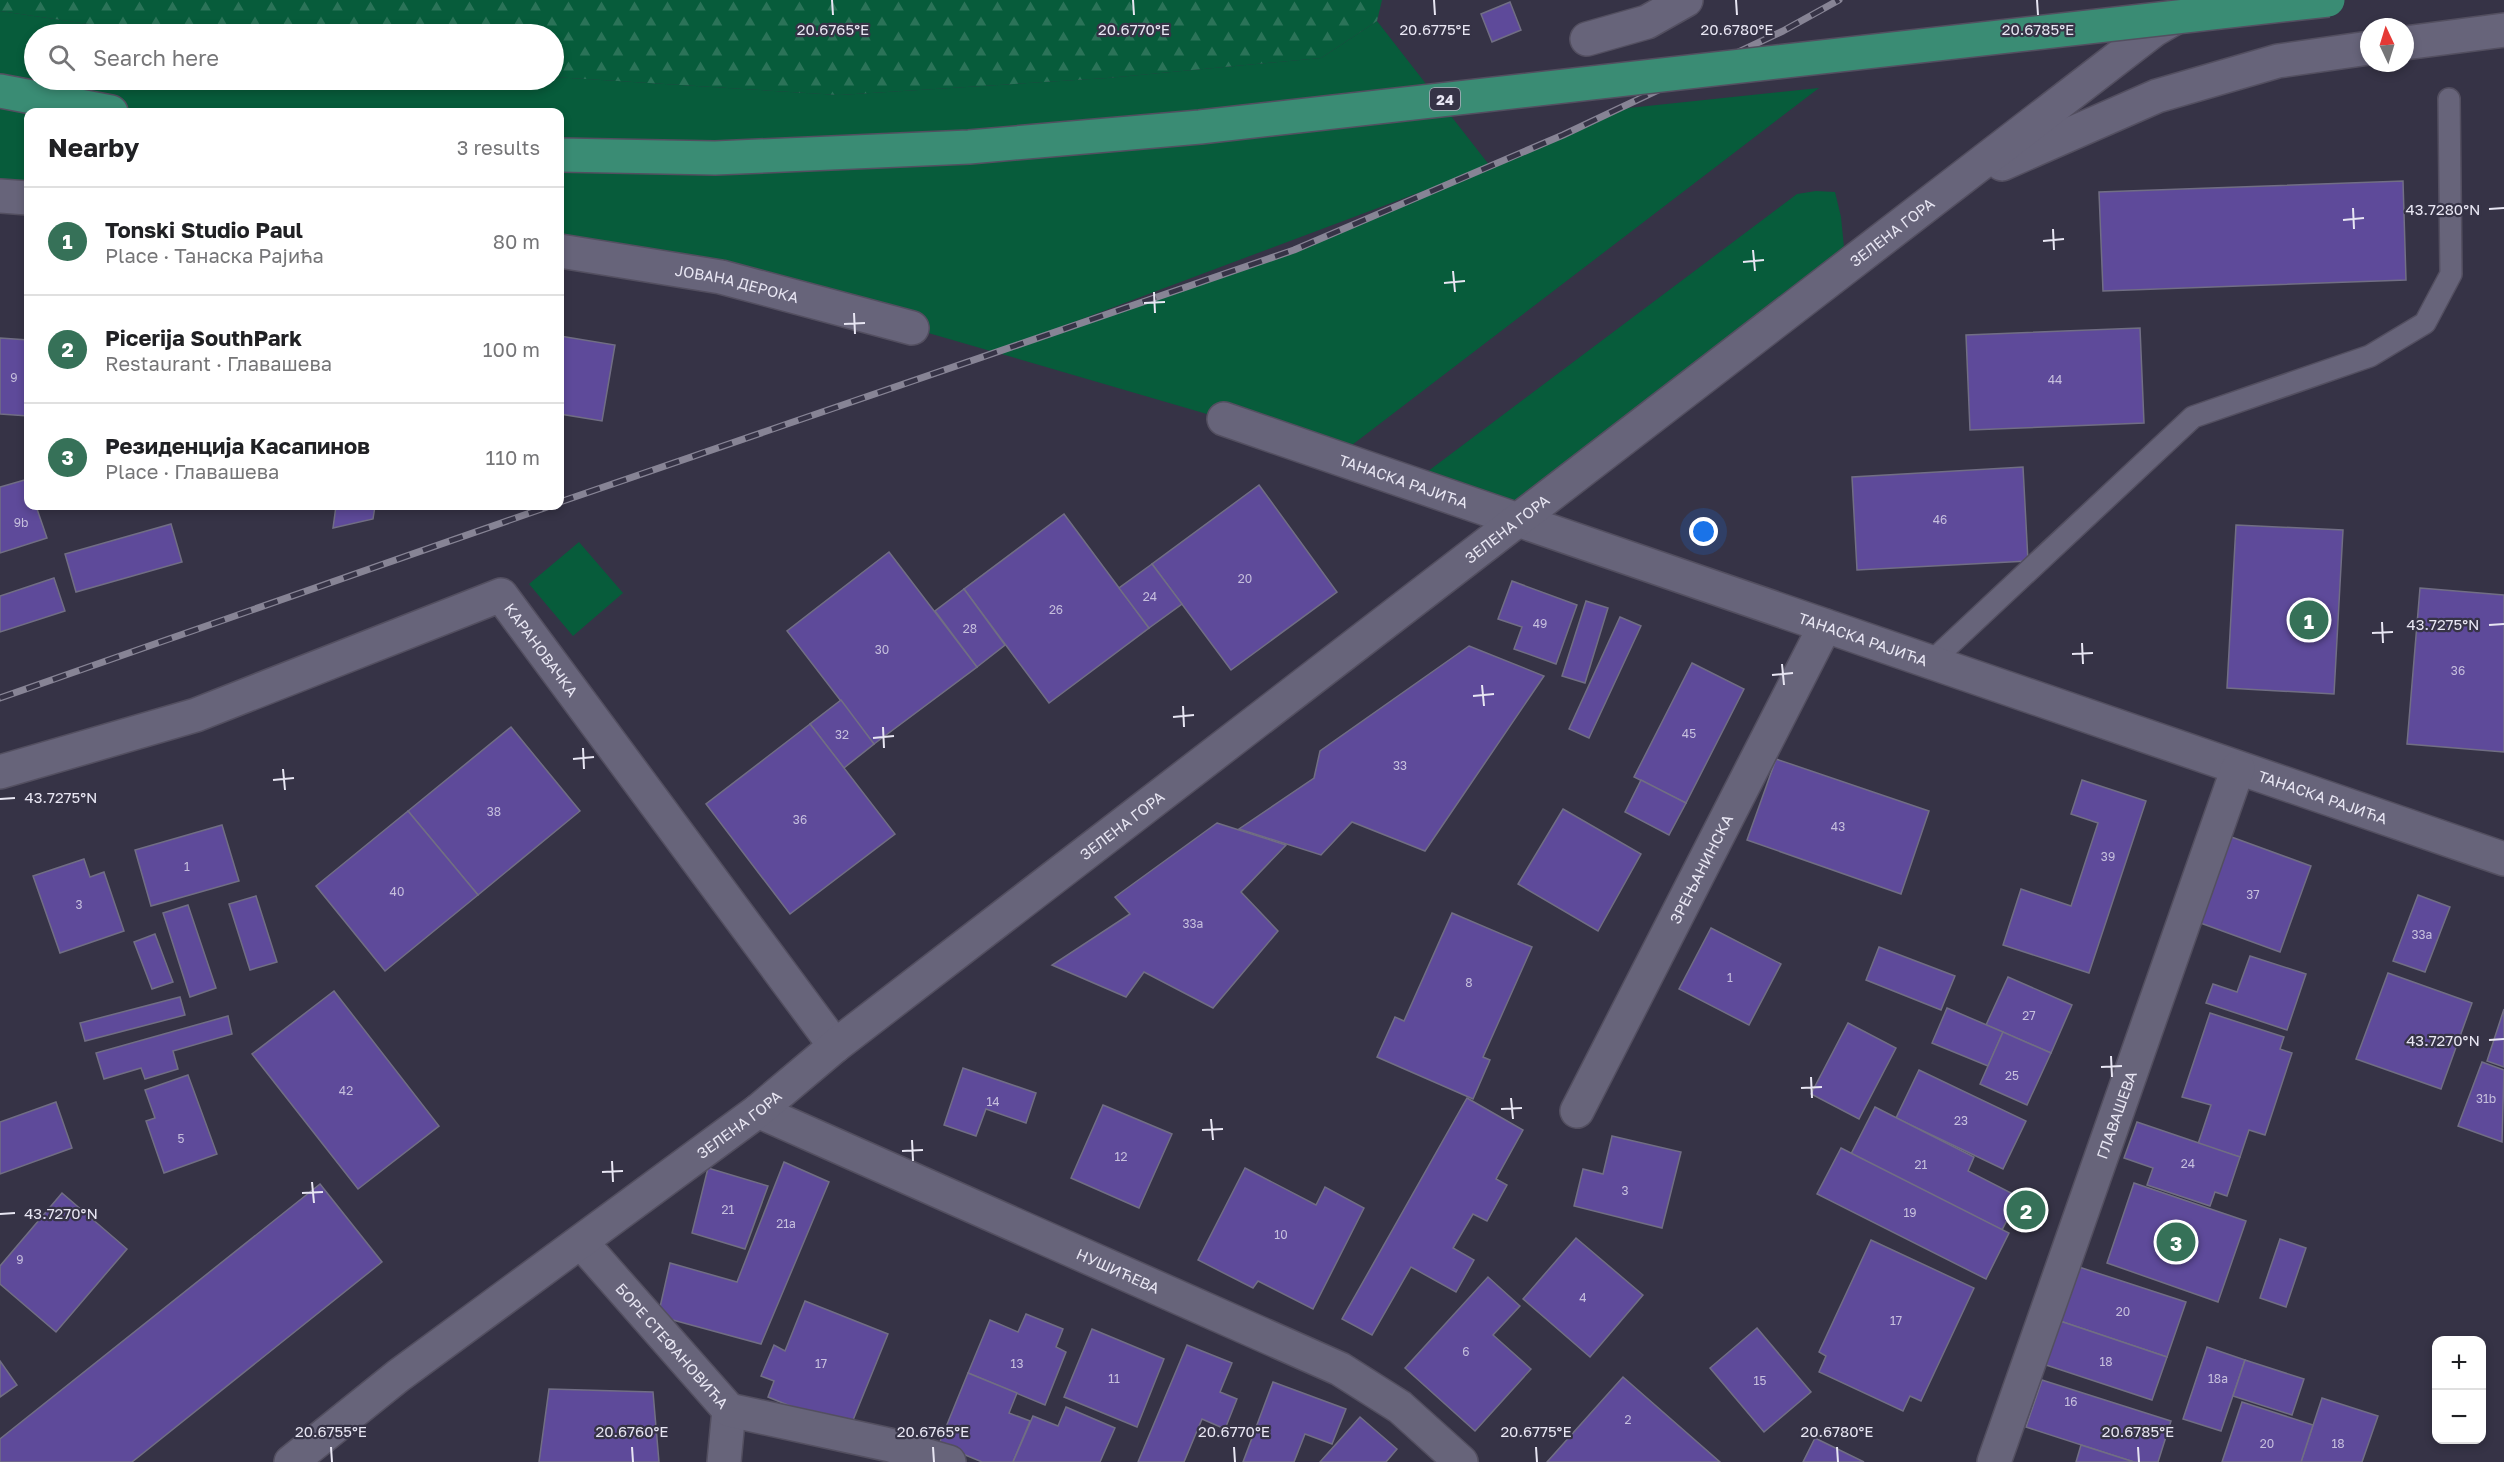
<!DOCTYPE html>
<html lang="en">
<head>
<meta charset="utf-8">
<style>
	:root { --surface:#fff; --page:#f6f6f6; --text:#202124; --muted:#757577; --line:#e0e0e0; --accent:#367158 }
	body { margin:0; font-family:"Golos Text",sans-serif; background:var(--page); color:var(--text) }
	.controls { position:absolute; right:18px; bottom:18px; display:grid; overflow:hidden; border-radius:12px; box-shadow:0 3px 9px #0003 }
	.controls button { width:54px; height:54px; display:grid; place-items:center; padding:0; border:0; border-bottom:2px solid var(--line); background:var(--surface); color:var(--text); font:30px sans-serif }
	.compass { position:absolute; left:2360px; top:18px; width:54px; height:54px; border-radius:50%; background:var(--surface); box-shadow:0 3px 9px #0003; rotate:356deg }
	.you { position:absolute; left:1704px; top:532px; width:21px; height:21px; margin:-15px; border:4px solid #fff; border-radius:50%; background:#1a73e8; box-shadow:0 0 0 9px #1a73e833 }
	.badge { display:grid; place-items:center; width:39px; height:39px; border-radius:50%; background:var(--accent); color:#fff; font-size:20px; font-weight:700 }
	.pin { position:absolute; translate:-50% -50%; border:3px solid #fff; box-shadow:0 2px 6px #0006 }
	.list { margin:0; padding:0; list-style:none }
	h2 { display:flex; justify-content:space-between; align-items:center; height:78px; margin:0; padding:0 24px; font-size:26px }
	h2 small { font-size:20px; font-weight:400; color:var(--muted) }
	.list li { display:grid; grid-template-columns:39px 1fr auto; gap:18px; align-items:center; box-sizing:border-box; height:108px; padding:0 24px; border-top:2px solid var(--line) }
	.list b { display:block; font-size:22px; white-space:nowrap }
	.list p { margin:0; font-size:20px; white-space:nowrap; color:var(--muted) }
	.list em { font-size:20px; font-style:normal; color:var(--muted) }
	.icon { flex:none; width:33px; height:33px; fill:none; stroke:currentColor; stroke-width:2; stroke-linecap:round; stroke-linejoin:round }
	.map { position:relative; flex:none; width:2504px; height:1462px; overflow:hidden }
	.search { position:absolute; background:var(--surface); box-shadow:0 3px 9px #0003; left:24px; top:24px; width:540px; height:66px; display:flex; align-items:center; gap:15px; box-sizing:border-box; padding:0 21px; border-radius:33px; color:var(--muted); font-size:22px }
	.panel { position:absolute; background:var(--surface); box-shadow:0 3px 9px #0003; left:24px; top:108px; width:540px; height:402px; border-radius:12px }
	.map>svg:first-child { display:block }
</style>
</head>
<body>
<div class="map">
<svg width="2504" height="1462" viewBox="0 0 2504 1462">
	<defs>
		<pattern id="forest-firs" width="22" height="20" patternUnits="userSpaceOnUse" patternTransform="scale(1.5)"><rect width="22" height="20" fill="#075c3b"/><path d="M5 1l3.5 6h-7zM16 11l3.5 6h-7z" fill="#2b7358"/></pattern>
	</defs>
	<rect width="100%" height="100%" fill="#363346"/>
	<g fill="#075c3b">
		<path d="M0 11 157 34H34V80L554 77 839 95 1107 78 1321 58 1377 21 1490 166 1619 109 1819 88 1335 458 1224 419 998 353 1294 250 1471 173 994 352 911 328 560 251V112H28V198L0 196Z"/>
		<path d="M1816 191 1835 192 1841 217 1846 267 1515 519 1411 484 1797 194Z"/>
		<path d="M579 542 623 593 573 636 529 584Z"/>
	</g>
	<path fill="url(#forest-firs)" d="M0 0H1382L1377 21 1321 58 1107 78 839 95 554 77V34H157L0 11Z"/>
	<g fill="#5e4a9a" stroke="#716e84" stroke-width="1.5">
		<path d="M1510 2 1521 30 1492 42 1481 14Z"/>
		<path d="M2403 181 2406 280 2103 291 2099 192Z"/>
		<path d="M2140 328 2144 423 1970 430 1966 335Z"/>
		<path d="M560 336 615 345 602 421 560 414Z"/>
		<path d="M0 338 28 340V416L0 414Z"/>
		<path d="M2023 467 2028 561 1857 570 1852 477Z"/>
		<path d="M28 479V506H36L47 538 0 553V487Z"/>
		<path d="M1259 485 1337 592 1231 670 1152 564Z"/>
		<path d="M336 506H375L373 519 333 528Z"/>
		<path d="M1064 514 1149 628 1049 703 964 589Z"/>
		<path d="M171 524 182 562 76 592 65 554Z"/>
		<path d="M2236 525 2343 530 2334 694 2227 688Z"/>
		<path d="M889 552 977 667 874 744 787 631Z"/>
		<path d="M1152 564 1182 604 1149 628 1119 588Z"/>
		<path d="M54 578 65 611 0 632V596Z"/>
		<path d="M1512 581 1577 605 1556 664 1514 649 1522 627 1498 619Z"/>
		<path d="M2420 588 2504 595V752L2407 744Z"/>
		<path d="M964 589 1005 645 977 667 935 611Z"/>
		<path d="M1586 601 1608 608 1585 683 1562 676Z"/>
		<path d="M1620 617 1641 626 1589 738 1569 729Z"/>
		<path d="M1469 646 1544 676 1425 851 1352 822 1321 855 1239 829 1314 778 1320 751Z"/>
		<path d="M1692 663 1744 689 1686 803 1634 777Z"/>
		<path d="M841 700 874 744 844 768 810 724Z"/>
		<path d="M810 724 895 834 790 914 706 804Z"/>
		<path d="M511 727 580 811 478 895 408 811Z"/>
		<path d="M1776 759 1929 811 1901 894 1747 840Z"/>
		<path d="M1641 780 1686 803 1669 835 1625 812Z"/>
		<path d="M2082 780 2146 801 2089 973 2003 945 2021 889 2071 906 2098 823 2071 814Z"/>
		<path d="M1563 809 1641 854 1598 931 1518 884Z"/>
		<path d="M408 811 478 895 385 971 316 886Z"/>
		<path d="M1217 823 1286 845 1241 892 1278 931 1213 1008 1144 972 1126 997 1052 965 1130 914 1115 897Z"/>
		<path d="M222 825 239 881 151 906 135 850Z"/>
		<path d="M2226 835 2311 866 2280 952 2195 921Z"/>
		<path d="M84 859 90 877 104 872 124 931 60 953 33 876Z"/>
		<path d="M2418 895 2450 907 2425 972 2393 961Z"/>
		<path d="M256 896 277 962 250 970 229 904Z"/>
		<path d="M188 905 216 988 190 997 163 913Z"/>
		<path d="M1452 913 1532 947 1483 1057 1490 1060 1473 1099 1377 1057 1395 1017 1404 1021Z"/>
		<path d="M1711 928 1781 964 1749 1025 1679 989Z"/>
		<path d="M155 934 173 982 152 989 134 942Z"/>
		<path d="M1879 947 1955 976 1941 1010 1866 980Z"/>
		<path d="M2250 956 2306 974 2287 1030 2206 1003 2213 984 2237 992Z"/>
		<path d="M2388 973 2472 1003 2441 1089 2356 1059Z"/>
		<path d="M2008 977 2072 1005 2051 1053 1986 1025Z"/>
		<path d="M334 991 439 1126 358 1189 252 1054Z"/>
		<path d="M180 997 185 1015 85 1041 80 1023Z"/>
		<path d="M1947 1008 2003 1032 1988 1066 1932 1043Z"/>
		<path d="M2504 1009V1067L2487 1061Z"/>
		<path d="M2210 1013 2284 1037 2280 1049 2292 1053 2265 1135 2249 1130 2240 1157 2198 1144 2211 1105 2182 1097Z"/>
		<path d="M228 1016 232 1034 173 1051 178 1069 145 1079 141 1068 104 1079 96 1053Z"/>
		<path d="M1848 1023 1896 1048 1859 1119 1811 1094Z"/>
		<path d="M2003 1032 2051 1053 2027 1105 1980 1084Z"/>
		<path d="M2482 1062 2504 1070 2502 1142 2458 1126Z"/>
		<path d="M963 1068 1036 1093 1026 1123 986 1109 976 1136 944 1125Z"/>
		<path d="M1919 1070 2026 1121 2003 1169 1896 1118Z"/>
		<path d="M188 1075 217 1154 164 1173 146 1121 155 1118 145 1090Z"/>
		<path d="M1467 1098 1523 1130 1496 1179 1507 1185 1487 1221 1473 1214 1453 1248 1474 1260 1456 1292 1411 1267 1372 1335 1342 1319Z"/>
		<path d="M56 1102 72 1148 0 1174V1122Z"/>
		<path d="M1103 1105 1172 1134 1139 1208 1071 1178Z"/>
		<path d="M1875 1107 1974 1157 1968 1171 2019 1197 2002 1230 1851 1154Z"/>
		<path d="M2137 1122 2240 1157 2227 1196 2215 1192 2210 1206 2147 1185 2153 1168 2124 1158Z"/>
		<path d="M1612 1136 1681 1152 1662 1228 1574 1206 1583 1169 1603 1174Z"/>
		<path d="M1841 1148 2009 1233 1986 1279 1817 1194Z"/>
		<path d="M784 1162 829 1182 761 1344 658 1316 670 1263 737 1282Z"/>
		<path d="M708 1168 768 1186 745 1249 692 1233Z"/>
		<path d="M1245 1168 1316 1205 1325 1187 1364 1208 1313 1309 1258 1281 1253 1288 1198 1260Z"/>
		<path d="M2134 1183 2246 1221 2218 1302 2107 1263Z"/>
		<path d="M320 1184 382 1262 132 1462H0V1439Z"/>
		<path d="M62 1193 127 1249 56 1332 0 1284V1266Z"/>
		<path d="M1576 1238 1643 1295 1590 1357 1523 1299Z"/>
		<path d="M2280 1239 2306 1248 2286 1307 2260 1298Z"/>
		<path d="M1871 1240 1974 1288 1921 1401 1910 1396 1903 1411 1819 1372 1826 1356 1819 1352Z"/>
		<path d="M2079 1267 2186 1302 2167 1357 2060 1321Z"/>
		<path d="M1488 1277 1520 1306 1493 1335 1531 1369 1475 1431 1405 1368Z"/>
		<path d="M805 1301 888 1334 849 1430 768 1397 774 1381 761 1376 774 1345 785 1351Z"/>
		<path d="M1026 1314 1063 1329 1056 1347 1066 1352 1045 1405 968 1373 990 1320 1018 1332Z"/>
		<path d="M2060 1321 2167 1357 2152 1400 2046 1365Z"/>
		<path d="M1757 1328 1811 1392 1764 1432 1710 1368Z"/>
		<path d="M1092 1329 1164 1359 1137 1427 1064 1397Z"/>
		<path d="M1187 1345 1232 1363 1220 1392 1237 1399 1225 1429 1202 1419 1184 1462H1138Z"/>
		<path d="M2207 1347 2245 1360 2221 1431 2183 1419Z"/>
		<path d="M2245 1360 2304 1379 2292 1415 2233 1396Z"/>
		<path d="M0 1361 17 1385 0 1397Z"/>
		<path d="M968 1373 1017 1393 1009 1413 1030 1421 1013 1462H982L939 1444Z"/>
		<path d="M1623 1377 1720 1462H1547Z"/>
		<path d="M2042 1380 2171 1421 2158 1462H2134L2026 1427Z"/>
		<path d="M1273 1382 1346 1409 1332 1444 1305 1434 1294 1462H1243Z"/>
		<path d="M549 1389 653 1392 659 1462H539Z"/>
		<path d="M2322 1398 2378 1416 2362 1462H2301Z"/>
		<path d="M2242 1402 2313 1425 2301 1462H2222Z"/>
		<path d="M1066 1407 1115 1428 1100 1462H1013L1033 1416 1058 1426Z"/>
		<path d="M1360 1417 1397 1449 1386 1462H1320Z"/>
		<path d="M1815 1438 1864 1462H1803Z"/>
		<path d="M2081 1445 2134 1462H2076Z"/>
	</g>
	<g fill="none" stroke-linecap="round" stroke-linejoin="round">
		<g stroke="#534f60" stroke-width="24">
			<path id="service" d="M1931 662 2193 417 2370 356 2425 323 2451 274 2449 99"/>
		</g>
		<g stroke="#534f60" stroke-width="36">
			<g id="minor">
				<path d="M1587 39 1647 22 1686 0"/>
				<path d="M2405 43 2504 30"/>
				<path d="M2002 164 2157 96 2278 61 2369 48"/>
				<path d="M0 196 28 198"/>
				<path id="s1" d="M560 251 721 277 912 328"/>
				<path id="s2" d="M1224 419 2504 859"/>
				<path id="s3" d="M0 772 196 715 501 595 835 1046"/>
				<path id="s4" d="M758 1111 1340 1369 1400 1407 1461 1462"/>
				<path id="s5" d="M1577 1111 1825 626"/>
				<path id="s6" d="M581 1242 729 1410 724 1462"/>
				<path d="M729 1410 890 1445 949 1462"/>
				<path id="s7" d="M291 1462 398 1376 758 1111 835 1046 2154 30 2183 13"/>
				<path id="s8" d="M1994 1462 2238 768"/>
			</g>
		</g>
		<g stroke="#534f60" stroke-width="36">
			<path id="primary" d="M0 91 111 112"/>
		</g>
		<use href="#service" stroke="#67647a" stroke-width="21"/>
		<use href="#minor" stroke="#67647a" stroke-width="33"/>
		<use href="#primary" stroke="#3a8c74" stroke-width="33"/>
		<g stroke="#878495" stroke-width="7">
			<g id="rail">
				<path d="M560 502 1294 250 1563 135 1783 31 1839 0"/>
				<path d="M0 698 550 506"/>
			</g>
		</g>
		<use href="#rail" stroke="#363346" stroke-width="4.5" stroke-dasharray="14" stroke-linecap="butt"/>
		<g stroke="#534f60" stroke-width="36" stroke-linecap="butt">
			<path id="primary-bridge" d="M560 155 715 158 969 147 1200 127 2328 0"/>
		</g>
		<use href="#primary-bridge" stroke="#3a8c74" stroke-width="33"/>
	</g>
	<path fill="none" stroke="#e8e6f3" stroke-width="2" d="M832 0 833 15M1133 0 1134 15M1434 0 1435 15M1736 0 1737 15M2037 0 2038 15M2353 208 2354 229M2489 209 2504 208M2343 220 2364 218M2053 229 2054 250M2043 241 2064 239M1753 250 1755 271M1743 262 1764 260M1453 271 1455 292M1444 283 1465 281M1154 292 1155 313M1144 303 1165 302M854 313 855 334M844 324 865 323M2382 622 2383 643M2489 625 2504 624M2372 633 2393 632M2082 643 2083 664M2072 654 2093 653M1782 664 1784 685M1772 675 1793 673M1482 685 1484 706M1473 696 1494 694M1183 706 1184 727M1173 717 1194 715M883 727 884 748M873 738 894 736M583 748 584 769M573 759 594 757M283 769 285 790M273 780 294 778M0 799 15 798M2489 1040 2504 1039M2111 1056 2112 1077M2101 1067 2122 1066M1811 1077 1812 1098M1801 1088 1822 1087M1511 1098 1513 1119M1501 1109 1522 1108M1211 1119 1213 1140M1202 1130 1223 1129M912 1140 913 1161M902 1151 923 1150M612 1161 613 1182M602 1172 623 1171M312 1182 314 1203M302 1193 323 1192M0 1214 15 1213M331 1447 332 1462M632 1447 633 1462M933 1447 934 1462M1234 1447 1235 1462M1536 1447 1537 1462M1837 1447 1838 1462M2138 1447 2139 1462"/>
	<g text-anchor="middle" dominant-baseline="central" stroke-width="4.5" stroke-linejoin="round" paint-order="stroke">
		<g font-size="12" fill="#c6bfdd">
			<text x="14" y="377">9</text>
			<text x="2055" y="379">44</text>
			<text x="1940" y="519">46</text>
			<text x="21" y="522">9b</text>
			<text x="1245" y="578">20</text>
			<text x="1150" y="596">24</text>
			<text x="1056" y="609">26</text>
			<text x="1540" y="623">49</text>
			<text x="970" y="628">28</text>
			<text x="882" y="649">30</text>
			<text x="2458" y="670">36</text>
			<text x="1689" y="733">45</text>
			<text x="842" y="734">32</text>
			<text x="1400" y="765">33</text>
			<text x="494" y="811">38</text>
			<text x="800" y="819">36</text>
			<text x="1838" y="826">43</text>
			<text x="2108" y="856">39</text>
			<text x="187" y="866">1</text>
			<text x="397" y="891">40</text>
			<text x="2253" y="894">37</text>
			<text x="79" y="904">3</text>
			<text x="1193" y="923">33a</text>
			<text x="2422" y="934">33a</text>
			<text x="1730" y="977">1</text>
			<text x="1469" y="982">8</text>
			<text x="2029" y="1015">27</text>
			<text x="2012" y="1075">25</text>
			<text x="346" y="1090">42</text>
			<text x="2486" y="1098">31b</text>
			<text x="993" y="1101">14</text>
			<text x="1961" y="1120">23</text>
			<text x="181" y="1138">5</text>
			<text x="1121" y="1156">12</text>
			<text x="2188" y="1163">24</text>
			<text x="1921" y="1164">21</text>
			<text x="1625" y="1190">3</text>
			<text x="728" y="1209">21</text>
			<text x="1910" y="1212">19</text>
			<text x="786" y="1223">21a</text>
			<text x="1281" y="1234">10</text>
			<text x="20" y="1259">9</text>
			<text x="1583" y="1297">4</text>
			<text x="2123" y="1311">20</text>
			<text x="1896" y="1320">17</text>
			<text x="1466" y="1351">6</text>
			<text x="2106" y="1361">18</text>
			<text x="821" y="1363">17</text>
			<text x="1017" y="1363">13</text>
			<text x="1114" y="1378">11</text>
			<text x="2218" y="1378">18a</text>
			<text x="1760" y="1380">15</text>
			<text x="2071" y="1401">16</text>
			<text x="1628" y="1419">2</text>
			<text x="2267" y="1443">20</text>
			<text x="2338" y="1443">18</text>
		</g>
		<rect fill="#363346" stroke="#b3b0bf" stroke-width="1.5" x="1430" y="88" width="30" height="22" rx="4.5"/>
		<g font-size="14" font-weight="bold" fill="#e8e6f3">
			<text x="1445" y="99">24</text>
		</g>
		<g font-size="15" fill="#e8e6f3" stroke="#363346">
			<text stroke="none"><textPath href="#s7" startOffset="2019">ЗЕЛЕНА ГОРА</textPath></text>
			<text stroke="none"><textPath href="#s1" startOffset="180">ЈОВАНА ДЕРОКА</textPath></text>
			<text stroke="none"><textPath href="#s2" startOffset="190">ТАНАСКА РАЈИЋА</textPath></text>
			<text stroke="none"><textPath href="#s7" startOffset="1533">ЗЕЛЕНА ГОРА</textPath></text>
			<text stroke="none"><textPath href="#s2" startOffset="676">ТАНАСКА РАЈИЋА</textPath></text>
			<text stroke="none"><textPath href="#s3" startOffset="600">КАРАНОВАЧКА</textPath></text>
			<text stroke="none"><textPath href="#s2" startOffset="1162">ТАНАСКА РАЈИЋА</textPath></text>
			<text stroke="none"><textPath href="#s7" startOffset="1047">ЗЕЛЕНА ГОРА</textPath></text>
			<text stroke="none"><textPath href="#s5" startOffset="272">ЗРЕЊАНИНСКА</textPath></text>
			<text stroke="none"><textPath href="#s8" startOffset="368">ГЛАВАШЕВА</textPath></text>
			<text stroke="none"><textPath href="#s7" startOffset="561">ЗЕЛЕНА ГОРА</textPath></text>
			<text stroke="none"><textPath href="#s4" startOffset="394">НУШИЋЕВА</textPath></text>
			<text stroke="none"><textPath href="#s6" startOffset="138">БОРЕ СТЕФАНОВИЋА</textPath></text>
		</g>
	</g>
	<g font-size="15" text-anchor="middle" fill="#e8e6f3" stroke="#363346" stroke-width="4.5" stroke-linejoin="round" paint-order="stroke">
		<text x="833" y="35">20.6765°E</text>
		<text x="1134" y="35">20.6770°E</text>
		<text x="1435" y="35">20.6775°E</text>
		<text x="1737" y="35">20.6780°E</text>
		<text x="2038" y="35">20.6785°E</text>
		<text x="2443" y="215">43.7280°N</text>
		<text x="2443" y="630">43.7275°N</text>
		<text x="61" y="803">43.7275°N</text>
		<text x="2443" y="1046">43.7270°N</text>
		<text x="61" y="1219">43.7270°N</text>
		<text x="331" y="1437">20.6755°E</text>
		<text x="632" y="1437">20.6760°E</text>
		<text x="933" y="1437">20.6765°E</text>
		<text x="1234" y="1437">20.6770°E</text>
		<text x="1536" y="1437">20.6775°E</text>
		<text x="1837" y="1437">20.6780°E</text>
		<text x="2138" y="1437">20.6785°E</text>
	</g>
</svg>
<div class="controls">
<button>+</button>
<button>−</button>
</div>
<svg class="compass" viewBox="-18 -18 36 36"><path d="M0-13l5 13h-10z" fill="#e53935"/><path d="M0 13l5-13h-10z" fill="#757577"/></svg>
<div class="you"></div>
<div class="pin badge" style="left:2309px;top:620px">1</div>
<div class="pin badge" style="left:2026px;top:1210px">2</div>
<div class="pin badge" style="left:2176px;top:1242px">3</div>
<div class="search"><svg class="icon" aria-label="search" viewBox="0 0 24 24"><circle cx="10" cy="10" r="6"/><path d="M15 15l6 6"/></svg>Search here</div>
<section class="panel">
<h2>Nearby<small>3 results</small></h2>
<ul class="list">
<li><span class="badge">1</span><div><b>Tonski Studio Paul</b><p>Place · Танаска Рајића</p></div><em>80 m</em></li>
<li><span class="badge">2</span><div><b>Picerija SouthPark</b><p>Restaurant · Главашева</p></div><em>100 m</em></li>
<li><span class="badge">3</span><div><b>Резиденција Касапинов</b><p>Place · Главашева</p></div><em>110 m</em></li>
</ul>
</section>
</div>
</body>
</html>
